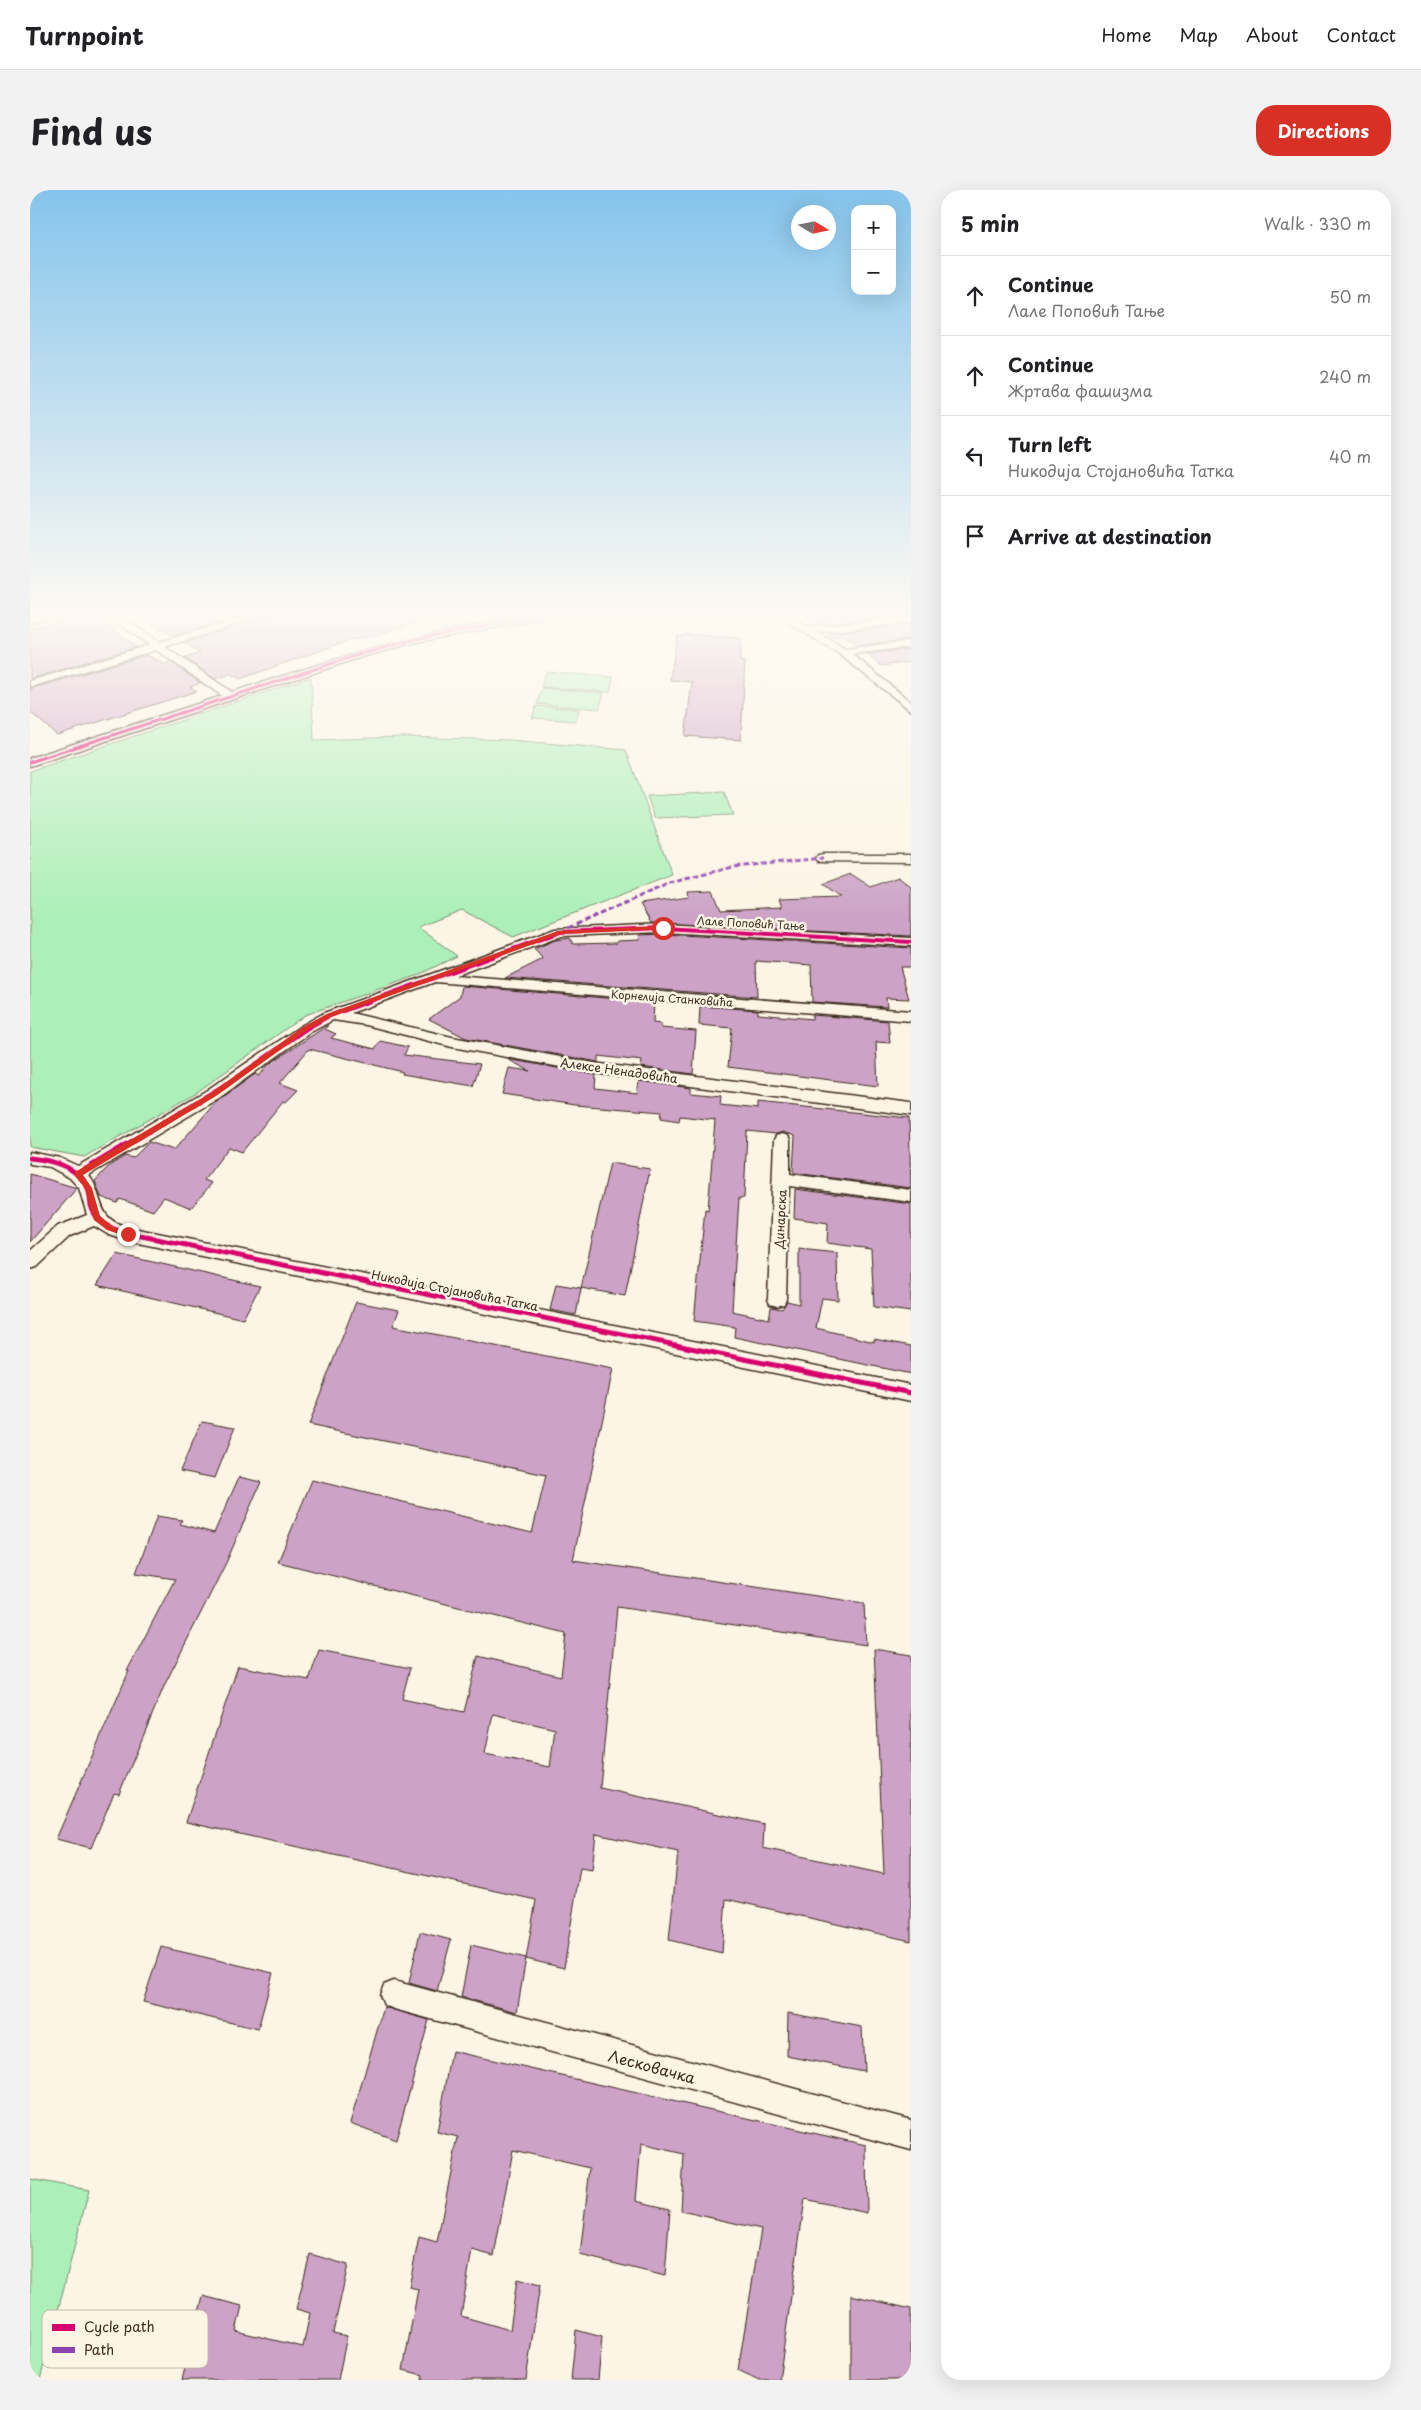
<!DOCTYPE html>
<html lang="en">
<head>
<meta charset="utf-8">
<style>
	:root { --surface:#fff; --page:#f2f2f2; --text:#202124; --muted:#757577; --line:#e0e0e0; --accent:#d93025 }
	body { margin:0; font-family:"Playpen Sans",sans-serif; background:var(--page); color:var(--text) }
	.controls { position:absolute; right:15px; top:15px; display:grid; overflow:hidden; border-radius:10px; box-shadow:0 5px 20px #0002 }
	.controls button { width:45px; height:45px; display:grid; place-items:center; padding:0; border:0; border-bottom:1px solid var(--line); background:var(--surface); color:var(--text); font:25px sans-serif }
	.compass { position:absolute; left:761px; top:15px; width:45px; height:45px; border-radius:50%; background:var(--surface); box-shadow:0 5px 20px #0002; rotate:100deg }
	.stop { position:absolute; width:15px; height:15px; margin:-11px; border:4px solid #d93025; border-radius:50%; background:#fff }
	.stop.end { background:#d93025; border-color:#fff; box-shadow:0 1px 5px #0008 }
	.list { margin:0; padding:0; list-style:none }
	h2 { display:flex; justify-content:space-between; align-items:center; height:65px; margin:0; padding:0 20px; font-size:21px }
	h2 small { font-size:16px; font-weight:400; color:var(--muted) }
	.list li { display:grid; grid-template-columns:32px 1fr auto; gap:15px; align-items:center; box-sizing:border-box; height:80px; padding:0 20px; border-top:1px solid var(--line) }
	.list b { display:block; font-size:19px; white-space:nowrap }
	.list p { margin:0; font-size:16px; white-space:nowrap; color:var(--muted) }
	.list em { font-size:16px; font-style:normal; color:var(--muted) }
	.icon { flex:none; width:28px; height:28px; fill:none; stroke:currentColor; stroke-width:2; stroke-linecap:round; stroke-linejoin:round }
	.map { position:relative; flex:none; width:881px; height:2190px; overflow:hidden; border-radius:20px }
	header { display:flex; align-items:center; gap:30px; box-sizing:border-box; height:70px; padding:0 25px; background:var(--surface); border-bottom:1px solid var(--line) }
	header strong { font-size:24px }
	nav { display:flex; gap:28px; margin-inline-start:auto; font-size:18px }
	.intro { display:flex; align-items:center; justify-content:space-between; box-sizing:border-box; height:120px; padding:0 30px }
	h1 { margin:0; font-size:35px }
	.button { padding:12px 22px; border-radius:20px; background:var(--accent); color:#fff; font-size:18px; font-weight:700 }
	main { display:flex; gap:30px; padding:0 30px }
	aside { flex:1; background:var(--surface); border-radius:20px; box-shadow:0 5px 20px #0002 }
	.map>svg:first-child { display:block }
</style>
</head>
<body>
<header>
<strong>Turnpoint</strong>
<nav><a>Home</a><a>Map</a><a>About</a><a>Contact</a></nav>
</header>
<div class="intro"><h1>Find us</h1><a class="button">Directions</a></div>
<main>
<div class="map">
<svg width="881" height="2190" viewBox="0 0 881 2190">
	<rect width="100%" height="100%" fill="#fcf5e5"/>
	<filter id="ink" filterUnits="userSpaceOnUse"><feTurbulence type="fractalNoise" baseFrequency=".02" numOctaves="2"/><feDisplacementMap in="SourceGraphic" scale="10" xChannelSelector="R" yChannelSelector="G"/><feConvolveMatrix kernelMatrix="1 2 1 2 8 2 1 2 1" color-interpolation-filters="sRGB"/></filter>
	<g filter="url(#ink)">
		<g fill="#acefb8" stroke="#748c6b">
			<path d="M516 482 583 487 580 502 511 497Z"/>
			<path d="M281 487 284 550 373 547 480 550 596 560 642 685 483 747 432 720 388 737 427 766 386 786 275 825 167 902 54 967 0 957V581Z"/>
			<path d="M512 498 574 503 569 519 507 514Z"/>
			<path d="M506 516 549 519 546 531 502 528Z"/>
			<path d="M694 602 703 625 625 628 617 606Z"/>
			<path d="M0 1989 59 2000 10 2190H0Z"/>
		</g>
		<g fill="#cca2c6" stroke="#3b2a1e" fill-rule="evenodd">
			<path d="M50 425H66L106 457 0 489V438Z"/>
			<path d="M107 425H215L144 446Z"/>
			<path d="M238 425H398V428L344 446 320 450 210 489 201 484 185 489 155 468 170 463 155 453Z"/>
			<path d="M775 425H881L787 434Z"/>
			<path d="M881 435V449L827 456 815 446 804 447 798 443Z"/>
			<path d="M654 444 711 448 710 471 715 472 711 550 655 546 662 492 640 490 647 446H654Z"/>
			<path d="M881 459V472L851 476 837 464Z"/>
			<path d="M117 465 134 474 141 472 170 493 160 497 167 501 27 545 0 522V499Z"/>
			<path d="M821 684 841 697 868 687 881 697V746L621 733 610 714 659 707 658 702 683 701 691 720 752 717 749 709 811 707 793 694Z"/>
			<path d="M633 744 881 758V777H870L879 809 856 808 857 817 782 812 781 775 726 771 727 807 475 788 513 769 504 759 525 750 540 748 543 754 587 753V751L610 750 609 745Z"/>
			<path d="M432 796 624 812 623 833 631 834V838L666 841 663 884 611 877 612 871 568 866V872L563 871 436 848 399 829 430 806Z"/>
			<path d="M670 816 728 820V824L782 829V825L858 831 860 853 846 852 848 896 698 877 702 838 669 835Z"/>
			<path d="M298 835 295 839 306 844 301 848 345 859 350 851 378 857 374 865 450 874 443 896 372 884 373 882 279 859 250 893 268 900 256 912 253 911 212 962 199 957 174 990 182 993 161 1018 134 1007 123 1021 90 1009 87 1013 71 1007 65 991 79 976 95 966 103 968 119 952 144 960 186 912 225 884 229 886 239 874Z"/>
			<path d="M477 869 566 885 565 898 607 903 609 891 661 898V903L691 906 690 915 728 919V912L879 928 881 998 765 983 763 981 765 946 753 942 746 944 717 941 714 1008H709L702 1121 739 1129 741 1117 752 1119 757 1111 769 1114V1059L807 1063 808 1110 792 1108 786 1138 844 1152V1149L881 1156V1184L704 1147 705 1137 664 1131 675 1019 678 1020 685 930 650 926 649 931 631 928 632 922 545 915 472 904 479 878 500 881Z"/>
			<path d="M580 973 620 979 595 1106 551 1098Z"/>
			<path d="M0 984 47 998 0 1052Z"/>
			<path d="M765 999 881 1014V1122L844 1117 841 1059 797 1053 798 1033 764 1028Z"/>
			<path d="M87 1064 230 1096 213 1129 67 1095Z"/>
			<path d="M526 1094 551 1098 546 1125 520 1120Z"/>
			<path d="M326 1112 369 1120 363 1136 583 1179 543 1370 834 1413 836 1455 587 1417 570 1598 734 1634 733 1658 854 1684 844 1459 881 1465V1751L696 1709 692 1763 639 1750 648 1662 566 1644 562 1680 550 1678 534 1778 496 1769 506 1710 156 1632 208 1476 279 1490 289 1460 380 1478 372 1509 434 1522 448 1466 531 1486 536 1444 248 1372 282 1290 502 1343 516 1285 278 1235ZM463 1524 525 1539 520 1577 455 1564Z"/>
			<path d="M172 1231 205 1237 185 1288 150 1281Z"/>
			<path d="M209 1287 231 1292 196 1373 135 1494 89 1604 84 1603 61 1658 26 1649 99 1481H97L145 1389 106 1383 127 1326 152 1330 150 1334 184 1343Z"/>
			<path d="M390 1742 421 1750 407 1801 379 1793Z"/>
			<path d="M441 1755 496 1768 487 1822 431 1807Z"/>
			<path d="M131 1757 243 1783 228 1839 113 1812Z"/>
			<path d="M354 1817 399 1830 366 1950 320 1933Z"/>
			<path d="M758 1823 832 1837 834 1881 757 1866Z"/>
			<path d="M422 1861 836 1955 837 2023 775 2009 749 2190H729L708 2180 731 2039 651 2021 654 1964 611 1954 606 2011 640 2019 635 2086 550 2065 560 1978 483 1960 464 2066 442 2060 431 2126 480 2140 487 2089 510 2095 496 2190H392L393 2185 373 2180 388 2099 379 2097 389 2047 407 2052 428 1947 407 1942Z"/>
			<path d="M280 2064 318 2075 303 2143 317 2146 308 2190H152L173 2106 212 2116 206 2141 273 2157 280 2123 266 2119Z"/>
			<path d="M821 2105 881 2119V2190H821Z"/>
			<path d="M546 2140 572 2147 568 2190H541Z"/>
		</g>
		<g fill="none" stroke-linecap="round" stroke-linejoin="round">
			<g stroke="#3b2a1e" stroke-width="3">
				<g id="street">
					<path d="M8 425H24L0 433V427Z"/>
					<path d="M77 425H88L129 452 221 425H236L135 457 202 502C282 477 359 451 442 436 468 431 494 424 521 425L516 428 387 452 332 467 0 576V568L192 506 126 460 0 497V491L119 455Z"/>
					<path d="M746 425H758L779 437 881 427V433L787 442 815 459 881 451V457L822 464 881 512V521L809 464Z"/>
					<path d="M793 664H881V672L788 671 786 668 788 665Z"/>
					<path d="M633 734 881 748V756L633 742 532 746 424 786 881 821V831L405 792 321 823 422 847 563 873 881 913V925L563 883 422 857 336 835 303 830 281 842 189 908 59 985C75 1008 65 1029 98 1037L881 1195V1211L98 1051 79 1045 64 1036 40 1046 7 1077 0 1079V1061L28 1036 57 1025 49 998 40 988 20 977 0 974V962L30 968 48 976 177 900 271 836 294 823 525 739Z"/>
					<path d="M752 944 758 946 760 950V984L881 1000V1012L759 996 756 1109 754 1114 747 1116 740 1114 738 1109 744 950 746 946Z"/>
					<path d="M364 1791 881 1930V1960L364 1819 354 1815 350 1805 354 1795Z"/>
				</g>
			</g>
			<use href="#street" fill="#fcf5e5" fill-rule="evenodd"/>
			<path stroke="#8e44ad" stroke-width="3" stroke-dasharray="5.5 3" stroke-linecap="butt" d="M538 738 640 693 703 677 793 668"/>
			<g stroke="#fcf5e5" stroke-width="5">
				<path id="cycleway-far2" d="M0 572 328 465 386 449 516 425"/>
			</g>
			<g stroke="#fcf5e5" stroke-width="6">
				<path id="cycleway-far1" d="M196 895 276 839 299 826 530 742 633 738 881 752"/>
			</g>
			<g stroke="#fcf5e5" stroke-width="8">
				<g id="cycleway">
					<path d="M0 968C21 970 46 976 57 996 60 1002 60 1009 61 1015 65 1030 78 1038 92 1042L881 1203"/>
					<path d="M48 984 197 894"/>
				</g>
			</g>
			<use href="#cycleway-far2" stroke="#d6006c" stroke-width="3"/>
			<use href="#cycleway-far1" stroke="#d6006c" stroke-width="4"/>
			<use href="#cycleway" stroke="#d6006c" stroke-width="5"/>
		</g>
	</g>
	<linearGradient id="sky" x2="0" y2="1"><stop stop-color="#85c4ec"/><stop offset="0.58" stop-color="#fefaf3"/><stop offset="1" stop-color="#fefaf3" stop-opacity="0"/></linearGradient>
	<rect width="881" height="731" fill="url(#sky)"/>
	<path fill="#d93025" d="M633 736 636 739 531 744 301 827 278 840 186 906 53 985 62 998 70 1026 82 1036 102 1044 98 1047 77 1040 64 1030 55 998 45 986V982L181 903 273 837 297 824 528 741Z"/>
	<g text-anchor="middle" dominant-baseline="central" stroke-width="5" stroke-linejoin="round" paint-order="stroke">
		<g font-size="11" fill="#3b2a1e" stroke="#fcf5e5">
			<text transform="translate(721 733) rotate(3)">Лале Поповић Тање</text>
			<text transform="translate(642 808) rotate(4)">Корнелија Станковића</text>
		</g>
		<g font-size="12" fill="#3b2a1e" stroke="#fcf5e5">
			<text transform="translate(589 880) rotate(8)">Алексе Ненадовића</text>
			<text transform="translate(750 1029) rotate(-87)">Динарска</text>
			<text transform="translate(425 1100) rotate(11)">Никодија Стојановића Татка</text>
		</g>
		<g font-size="15" fill="#3b2a1e" stroke="#fcf5e5">
			<text transform="translate(622 1876) rotate(15)">Лесковачка</text>
		</g>
	</g>
	<rect x="12" y="2120" width="166" height="58" rx="8" fill="#fcf5e5" stroke="#c2b8a9" stroke-width="1"/>
	<rect x="22" y="2134" width="23" height="7" fill="#d6006c"/>
	<rect x="22" y="2157" width="23" height="6" fill="#8e44ad"/>
	<g font-size="14" fill="#3b2a1e">
		<text x="54" y="2142">Cycle path</text>
		<text x="54" y="2165">Path</text>
	</g>
</svg>
<div class="controls">
<button>+</button>
<button>−</button>
</div>
<svg class="compass" viewBox="-18 -18 36 36"><path d="M0-13l5 13h-10z" fill="#e53935"/><path d="M0 13l5-13h-10z" fill="#757577"/></svg>
<div class="stop" style="left:633px;top:738px"></div>
<div class="stop end" style="left:98px;top:1044px"></div>
</div>
<aside>
<h2>5 min<small>Walk · 330 m</small></h2>
<ul class="list">
<li><svg class="icon" aria-label="ahead" viewBox="0 0 24 24"><path d="M12 20V5M6 11l6-6 6 6"/></svg><div><b>Continue</b><p>Лале Поповић Тање</p></div><em>50 m</em></li>
<li><svg class="icon" aria-label="ahead" viewBox="0 0 24 24"><path d="M12 20V5M6 11l6-6 6 6"/></svg><div><b>Continue</b><p>Жртава фашизма</p></div><em>240 m</em></li>
<li><svg class="icon" aria-label="left" viewBox="0 0 24 24"><path d="M17 20v-9H6M10 6l-5 5 5 5"/></svg><div><b>Turn left</b><p>Никодија Стојановића Татка</p></div><em>40 m</em></li>
<li><svg class="icon" aria-label="arrive" viewBox="0 0 24 24"><path d="M6 21V4h12l-3 4 3 4H6"/></svg><div><b>Arrive at destination</b></div></li>
</ul>
</aside>
</main>
</body>
</html>
